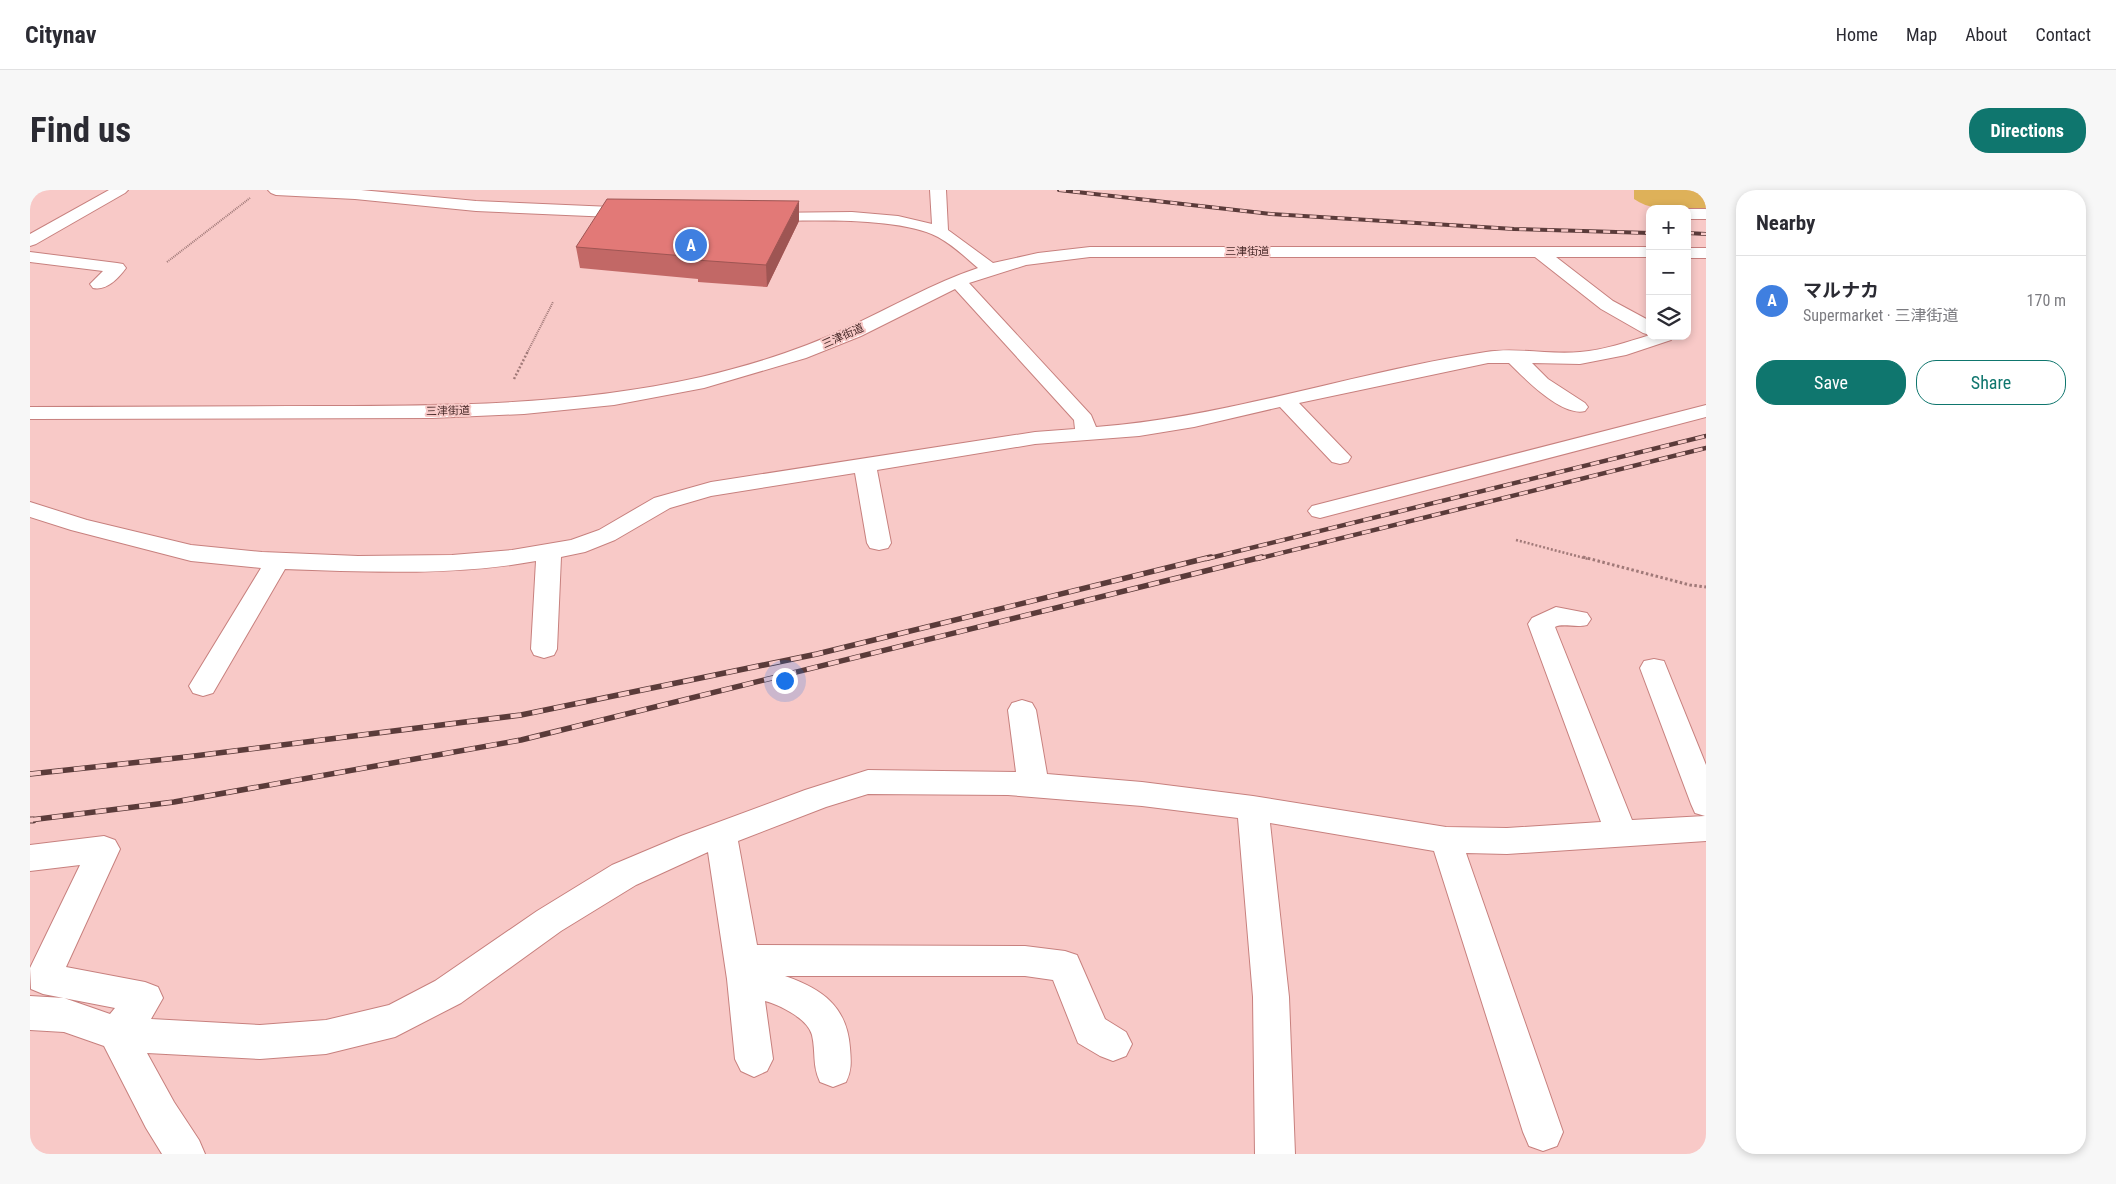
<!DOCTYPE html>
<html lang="en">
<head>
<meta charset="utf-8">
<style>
	:root { --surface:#fff; --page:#f7f7f7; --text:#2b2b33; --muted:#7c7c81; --line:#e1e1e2; --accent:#0f766e }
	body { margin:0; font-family:"Roboto Condensed","Noto Sans JP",sans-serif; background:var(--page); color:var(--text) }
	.controls { position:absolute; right:15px; top:15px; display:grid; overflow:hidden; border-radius:10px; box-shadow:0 2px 8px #0003 }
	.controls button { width:45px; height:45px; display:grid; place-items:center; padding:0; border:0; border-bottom:1px solid var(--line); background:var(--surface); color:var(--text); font:25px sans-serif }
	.you { position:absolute; left:754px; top:490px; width:18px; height:18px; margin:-12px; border:4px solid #fff; border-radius:50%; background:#1a73e8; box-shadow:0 0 0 8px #1a73e833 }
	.badge { display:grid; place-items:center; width:32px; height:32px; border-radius:50%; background:var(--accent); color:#fff; font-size:16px; font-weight:700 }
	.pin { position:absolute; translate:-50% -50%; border:2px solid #fff; box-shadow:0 1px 5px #0006 }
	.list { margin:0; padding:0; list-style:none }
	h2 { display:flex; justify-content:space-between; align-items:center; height:65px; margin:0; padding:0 20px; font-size:21px }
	h2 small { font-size:16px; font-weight:400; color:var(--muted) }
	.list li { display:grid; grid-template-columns:32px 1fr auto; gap:15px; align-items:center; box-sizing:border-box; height:90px; padding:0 20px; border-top:1px solid var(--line) }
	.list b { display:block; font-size:19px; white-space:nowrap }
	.list p { margin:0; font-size:16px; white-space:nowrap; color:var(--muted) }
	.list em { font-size:16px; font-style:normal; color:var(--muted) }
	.actions { display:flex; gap:10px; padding:15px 20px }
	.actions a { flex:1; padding:11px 0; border:1px solid var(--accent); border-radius:20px; text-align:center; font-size:18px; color:var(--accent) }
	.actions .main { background:var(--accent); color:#fff }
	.icon { flex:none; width:28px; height:28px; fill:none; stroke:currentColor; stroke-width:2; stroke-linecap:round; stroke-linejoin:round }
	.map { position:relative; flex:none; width:1676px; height:964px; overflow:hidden; border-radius:20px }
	header { display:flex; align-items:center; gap:30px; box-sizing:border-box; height:70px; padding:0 25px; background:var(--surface); border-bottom:1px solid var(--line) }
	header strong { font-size:24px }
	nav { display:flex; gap:28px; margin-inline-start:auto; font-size:18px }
	.intro { display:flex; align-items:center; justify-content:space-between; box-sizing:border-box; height:120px; padding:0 30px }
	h1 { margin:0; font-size:35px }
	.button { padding:12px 22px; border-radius:20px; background:var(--accent); color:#fff; font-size:18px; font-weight:700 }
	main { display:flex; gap:30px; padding:0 30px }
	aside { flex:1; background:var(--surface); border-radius:20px; box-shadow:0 2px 8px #0003 }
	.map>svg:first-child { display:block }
</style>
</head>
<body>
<header>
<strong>Citynav</strong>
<nav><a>Home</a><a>Map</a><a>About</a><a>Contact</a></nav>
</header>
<div class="intro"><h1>Find us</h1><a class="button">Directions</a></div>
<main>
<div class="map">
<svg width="1676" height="964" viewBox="0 0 1676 964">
	<rect width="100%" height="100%" fill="#f8c9c7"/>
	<path fill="#deb159" d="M1604 0H1676V20C1654 19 1623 23 1604 9Z"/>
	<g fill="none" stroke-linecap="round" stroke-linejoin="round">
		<g stroke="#c7807e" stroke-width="2">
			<g id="minor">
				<path d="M79 0H98L95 3 6 54 0 56V44Z"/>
				<path d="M238 0H331L446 11 605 18 611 20 613 23 611 26 605 28 446 21 325 9 246 5 241 3Z"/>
				<path d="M900 0H916L918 40 963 73 1008 63 1060 57H1620V67H1526L1583 111 1620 131V146H1643L1641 150 1596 165 1550 174 1502 173 1518 189 1555 213 1558 217 1555 221C1532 227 1495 189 1479 173H1458L1269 213 1321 267 1318 272 1310 274 1302 272 1250 217 1164 237 1109 246 1005 254 847 280 861 353 858 358 849 360 840 358 837 353 825 283 681 306 640 318 585 350 555 362 531 367 527 459 524 465 514 468 504 465 501 459 506 371C424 386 338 382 255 379L183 503 173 506 163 503 159 496 231 378 161 371 41 340 0 327V312L57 330 161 355 232 362 328 366 422 365 482 360 541 350 569 340 624 308 681 292 1005 242 1045 239 1044 230 925 99 831 146 776 168 674 198 584 215 494 224 402 228 0 229V217C98 217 195 216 293 216 420 216 547 215 671 187 722 175 773 159 819 137 862 117 903 93 948 78 935 67 923 55 908 47 869 26 778 31 733 31L727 29 725 26 727 23 822 22 868 26 902 34ZM1060 67H1505L1571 119 1613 143 1620 145C1597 152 1574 160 1550 162 1519 165 1486 157 1456 162 1325 182 1198 227 1066 237L1061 225 939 93 996 75Z"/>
				<rect x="1657" y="19" width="19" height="10"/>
				<rect x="1657" y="58" width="19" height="10"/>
				<path d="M0 62 87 73 93 74 96 78C88 89 76 101 63 98L60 94 73 81 0 72Z"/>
				<path d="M1676 215V227L1290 328 1282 326 1278 321 1282 316Z"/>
				<path d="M1526 417 1557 423 1561 429 1557 435C1546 438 1533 433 1525 437L1602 630 1675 626 1665 623 1661 614 1610 478 1614 471 1624 469 1634 471 1676 575V651L1477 664 1436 663 1533 942 1527 956 1513 961 1499 956 1493 942 1404 661 1240 633 1259 807 1265 964H1225L1223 807 1208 628 1112 616 978 605 838 604 796 617 708 651 727 755 995 756 1035 761 1047 765 1075 829 1096 842 1102 854 1096 866 1083 871 1070 866 1048 853 1023 790 995 786H755C792 799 817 816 820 858 821 871 822 880 816 892L803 897 790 892C782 875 786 862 782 845 778 829 750 815 735 811L743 869 737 881 724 887 711 881 705 869 697 789 678 662 606 695 531 741 431 813 365 847 296 864 230 869 117 863 144 912 169 950 175 964H132L116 938 74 856 34 842 0 840V806L34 808 80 824 85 818 13 804 1 799 0 778 50 675 0 681V655L74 646 85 650 90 659 36 777 115 792 128 797 133 808 121 829 230 835 296 830 359 815 405 791 507 721 582 675 651 646 775 600 838 580 986 582 978 520 982 513 992 510 1002 513 1006 520 1017 584 1112 592 1223 606 1416 637 1477 638 1571 632 1498 434 1502 428Z"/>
			</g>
		</g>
		<g stroke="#a07978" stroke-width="2" stroke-dasharray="1 1" stroke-linecap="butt">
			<path d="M137 72 220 8"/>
			<path d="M497 163 523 112"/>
		</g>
		<g stroke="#a07978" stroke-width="2.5" stroke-dasharray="2 2" stroke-linecap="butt">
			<path d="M484 189 498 161"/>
			<path d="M1486 350 1558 369"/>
		</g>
		<path stroke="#a07978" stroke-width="3" stroke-dasharray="2.5 2.5" stroke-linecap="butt" d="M1553 367 1660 395 1676 397"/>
		<use href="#minor" fill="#fff" fill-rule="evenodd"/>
		<g stroke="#5b3b3a" stroke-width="4">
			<g id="rail-far3">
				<path d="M1029 0 1241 24 1484 39 1620 43"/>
				<path d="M1657 43 1676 44"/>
			</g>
		</g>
		<g stroke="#5b3b3a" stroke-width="4.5">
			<g id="rail-far2">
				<path d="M1176 369 1676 246"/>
				<path d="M1227 369 1676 258"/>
			</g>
		</g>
		<g stroke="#5b3b3a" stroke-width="5.5">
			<g id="rail-far1">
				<path d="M0 584 156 567 491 525 787 464 1181 367"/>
				<path d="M0 630 144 612 491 550 1232 367"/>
			</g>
		</g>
		<g stroke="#5b3b3a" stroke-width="7">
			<path id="rail" d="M0 630H3"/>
		</g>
		<use href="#rail-far3" stroke="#f8c9c7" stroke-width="2.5" stroke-dasharray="7" stroke-linecap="butt"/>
		<use href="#rail-far2" stroke="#f8c9c7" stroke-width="3" stroke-dasharray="9" stroke-linecap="butt"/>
		<use href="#rail-far1" stroke="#f8c9c7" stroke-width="4" stroke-dasharray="11" stroke-linecap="butt"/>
		<use href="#rail" stroke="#f8c9c7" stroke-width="5" stroke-dasharray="14" stroke-linecap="butt"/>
	</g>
	<path fill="#c26866" d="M769 31 737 97 668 92V89L550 78 546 57Z"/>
	<path fill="#9e5553" d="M769 11V31L737 97 736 75Z"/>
	<path fill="#e27977" stroke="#9e5553" d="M577 9 769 11 736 75 666 70 667 67 546 57Z"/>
	<g text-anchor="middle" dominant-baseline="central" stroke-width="4" stroke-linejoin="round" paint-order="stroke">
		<g font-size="11" fill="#472928" stroke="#f8c9c7">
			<text x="1217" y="61">三津街道</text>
			<text transform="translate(813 146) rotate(-24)">三津街道</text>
			<text transform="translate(418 221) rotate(-1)">三津街道</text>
		</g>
	</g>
</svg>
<div class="controls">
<button>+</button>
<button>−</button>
<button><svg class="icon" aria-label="layers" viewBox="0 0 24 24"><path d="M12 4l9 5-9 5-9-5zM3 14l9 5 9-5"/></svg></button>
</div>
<div class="you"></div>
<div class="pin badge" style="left:661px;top:55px;background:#3f7fe0">A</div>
</div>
<aside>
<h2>Nearby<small></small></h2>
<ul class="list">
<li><span class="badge" style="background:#3f7fe0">A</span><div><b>マルナカ</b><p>Supermarket · 三津街道</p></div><em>170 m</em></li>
</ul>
<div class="actions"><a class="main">Save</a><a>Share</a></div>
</aside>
</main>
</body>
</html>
